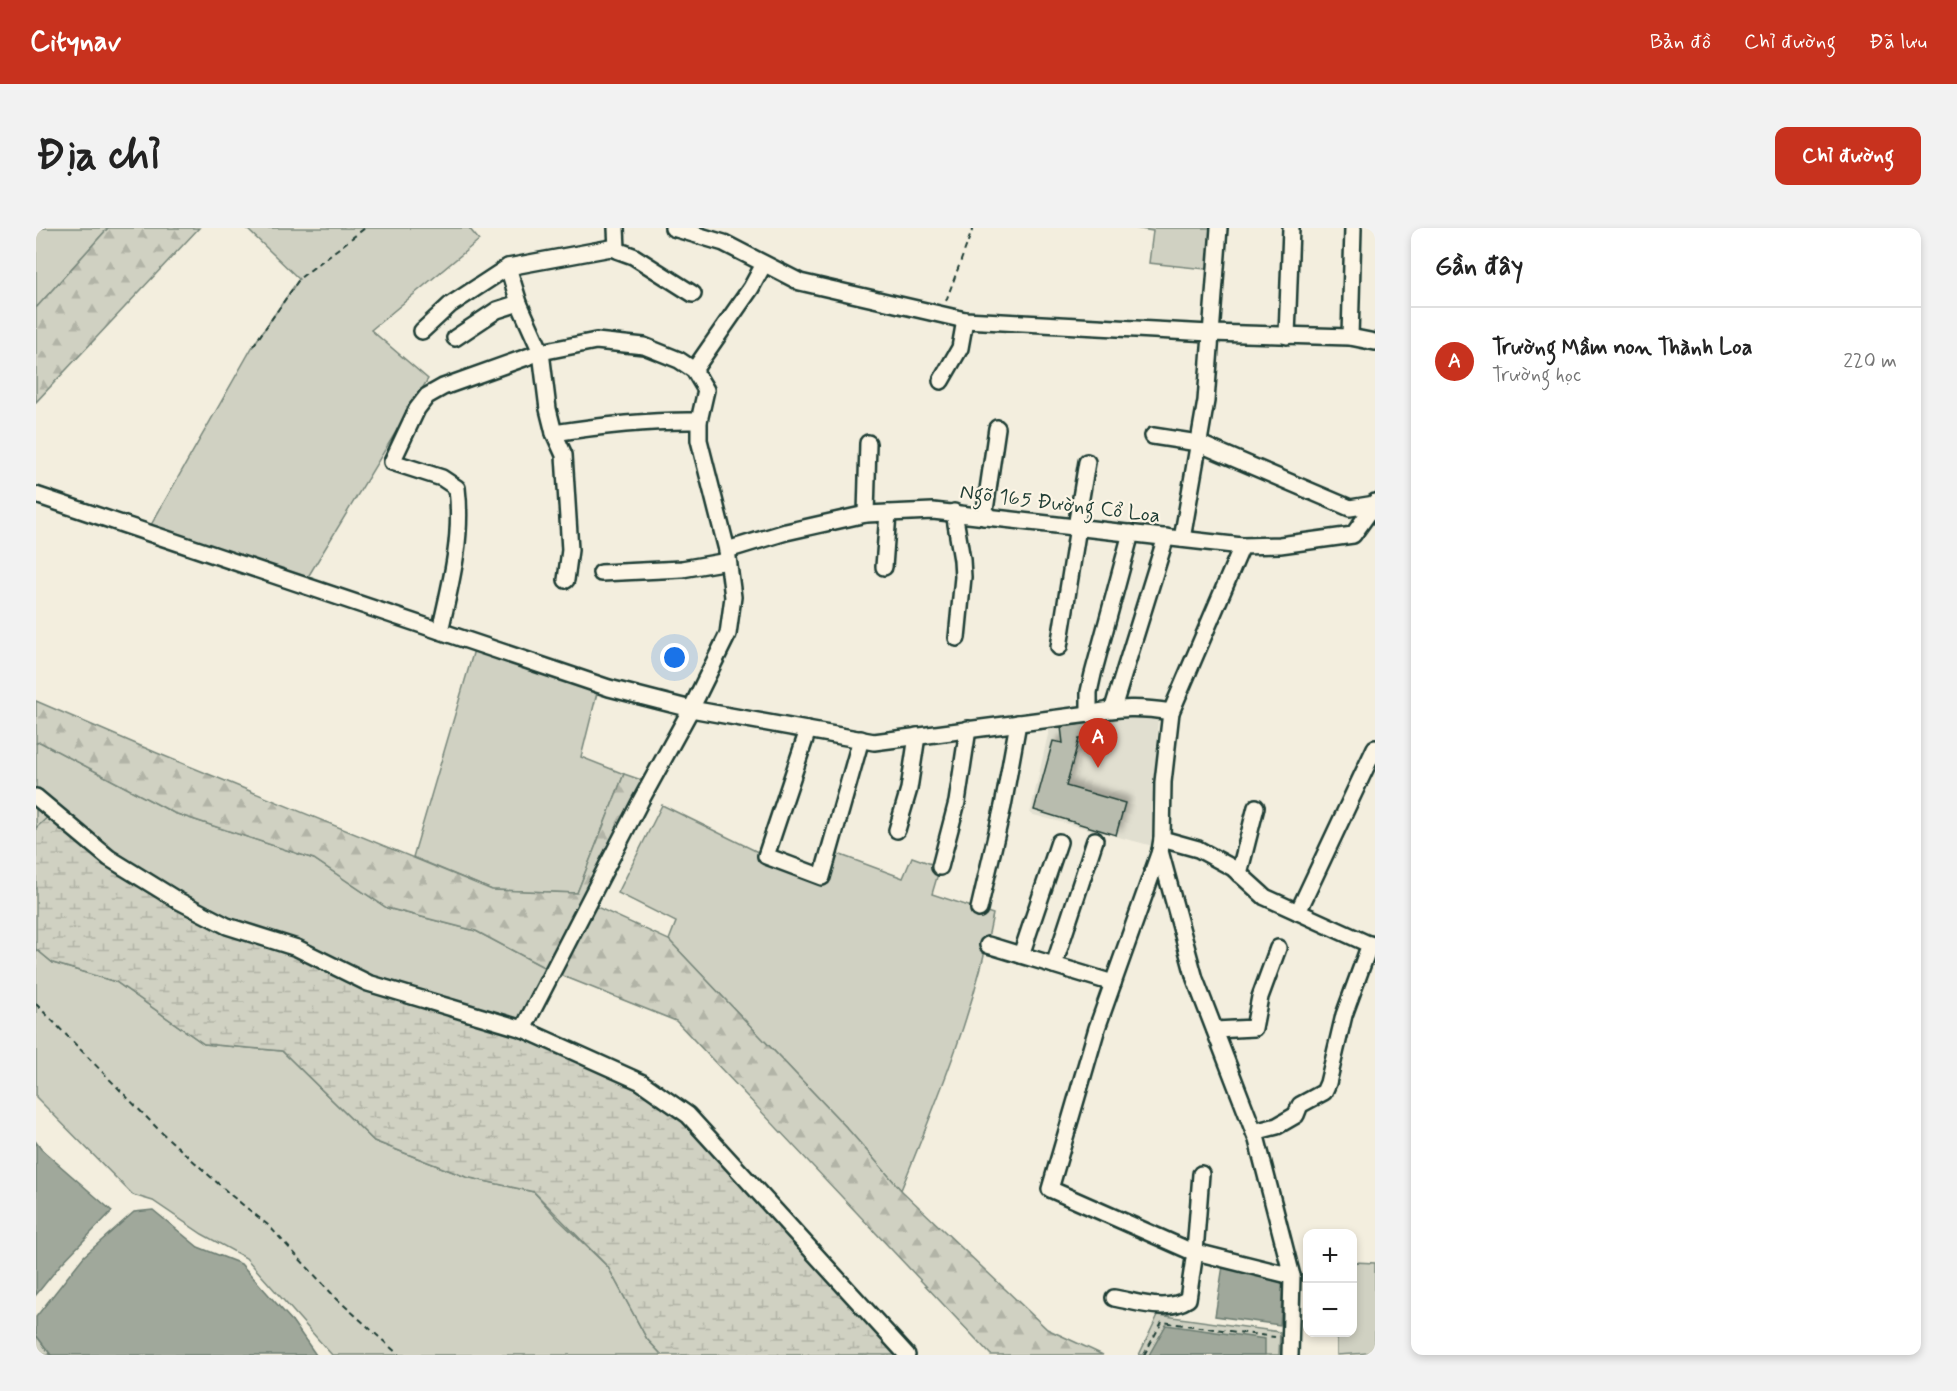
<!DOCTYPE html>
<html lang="vi">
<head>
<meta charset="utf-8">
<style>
	:root { --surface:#fff; --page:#f2f2f2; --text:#222; --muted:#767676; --line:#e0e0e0; --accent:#c8321e }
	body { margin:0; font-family:Mynerve,sans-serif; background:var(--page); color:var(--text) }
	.controls { position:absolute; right:18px; bottom:18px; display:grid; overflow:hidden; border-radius:12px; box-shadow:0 3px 9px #0003 }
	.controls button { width:54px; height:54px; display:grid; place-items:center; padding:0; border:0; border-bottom:2px solid var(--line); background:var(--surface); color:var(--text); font:30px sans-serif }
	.you { position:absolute; left:639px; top:430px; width:21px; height:21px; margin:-15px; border:4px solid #fff; border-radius:50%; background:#1a73e8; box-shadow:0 0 0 9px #1a73e833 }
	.badge { display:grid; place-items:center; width:39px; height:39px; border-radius:50%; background:var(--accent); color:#fff; font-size:20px; font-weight:700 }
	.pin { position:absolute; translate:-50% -50px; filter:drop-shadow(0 2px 3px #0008) }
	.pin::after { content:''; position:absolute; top:32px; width:21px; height:18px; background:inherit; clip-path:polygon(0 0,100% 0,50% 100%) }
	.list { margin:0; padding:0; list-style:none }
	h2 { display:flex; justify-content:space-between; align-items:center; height:78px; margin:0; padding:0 24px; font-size:26px }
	h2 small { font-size:20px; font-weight:400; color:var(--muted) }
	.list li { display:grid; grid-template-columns:39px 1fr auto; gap:18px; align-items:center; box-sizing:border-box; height:108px; padding:0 24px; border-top:2px solid var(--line) }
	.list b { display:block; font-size:22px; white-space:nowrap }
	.list p { margin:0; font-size:20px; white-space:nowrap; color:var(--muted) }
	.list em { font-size:20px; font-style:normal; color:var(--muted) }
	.map { position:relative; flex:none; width:1339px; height:1127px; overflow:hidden; border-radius:12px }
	header { display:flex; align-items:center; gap:36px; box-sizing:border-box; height:84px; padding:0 30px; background:var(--accent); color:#fff }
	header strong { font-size:28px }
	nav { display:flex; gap:33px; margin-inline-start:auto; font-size:21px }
	.intro { display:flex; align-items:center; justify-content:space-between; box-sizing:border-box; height:144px; padding:0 36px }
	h1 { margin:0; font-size:42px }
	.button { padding:15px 27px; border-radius:12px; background:var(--accent); color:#fff; font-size:21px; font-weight:700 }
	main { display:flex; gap:36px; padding:0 36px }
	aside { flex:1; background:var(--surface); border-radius:12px; box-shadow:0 3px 9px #0003 }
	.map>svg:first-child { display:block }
</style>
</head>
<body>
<header>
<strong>Citynav</strong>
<nav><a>Bản đồ</a><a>Chỉ đường</a><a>Đã lưu</a></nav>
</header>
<div class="intro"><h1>Địa chỉ</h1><a class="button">Chỉ đường</a></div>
<main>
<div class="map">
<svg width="1339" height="1127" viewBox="0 0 1339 1127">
	<defs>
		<pattern id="forest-firs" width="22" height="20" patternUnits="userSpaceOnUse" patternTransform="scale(1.5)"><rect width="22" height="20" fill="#d0d1c2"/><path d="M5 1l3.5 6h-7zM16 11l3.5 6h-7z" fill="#b2b4a7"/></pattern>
		<pattern id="wetland-marsh" width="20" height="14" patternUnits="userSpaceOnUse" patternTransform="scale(1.5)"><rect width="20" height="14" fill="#d0d1c2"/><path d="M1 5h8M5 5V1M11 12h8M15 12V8" fill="none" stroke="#b2b4a7"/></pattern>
		<filter id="shadow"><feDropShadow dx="5.5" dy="-5.5" stdDeviation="3" flood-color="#0004"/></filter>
	</defs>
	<rect width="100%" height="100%" fill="#f3eede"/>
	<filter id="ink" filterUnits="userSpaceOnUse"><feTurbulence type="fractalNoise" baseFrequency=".0167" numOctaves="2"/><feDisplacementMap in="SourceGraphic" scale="12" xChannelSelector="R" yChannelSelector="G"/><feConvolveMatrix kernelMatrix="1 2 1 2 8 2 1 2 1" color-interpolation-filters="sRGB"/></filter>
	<g filter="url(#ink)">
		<path fill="#e1dfd0" d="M1103 485 1122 487 1117 618 994 586 1015 493Z"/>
		<g fill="#d0d1c2" stroke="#78877b" stroke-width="1.5">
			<path d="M0 0H72L0 80Z"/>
			<path d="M210 0H433L443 12 335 102 392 151 267 357 111 304 217 118 263 51Z"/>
			<path d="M1098 0H1183L1179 42 1113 35 1117 3Z"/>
			<path d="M440 415 563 457 545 529 588 546 541 665 456 662 377 629Z"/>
			<path d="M4 514 138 585 278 631 351 680 440 703 517 744 487 801 332 755 191 698 73 630 18 584 0 600V515Z"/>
			<path d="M626 577 730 628 786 649 794 623 867 650 876 629 904 639 896 666 957 686C939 782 901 873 865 962L810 899 633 712 640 694 582 665Z"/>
			<path d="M0 721 17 735 80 754 168 816 246 823 338 913 430 949 498 964 522 991 572 1039 611 1111 626 1127H296L210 1030 166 1006 117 973 97 967 0 869Z"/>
			<path d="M1317 1034 1339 1035V1127H1332V1125L1301 1127V1105L1316 1104Z"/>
			<path d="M1122 1087 1244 1104 1243 1127H1103Z"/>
			<path d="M0 1107 15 1127H0Z"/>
		</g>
		<g fill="url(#forest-firs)" stroke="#78877b" stroke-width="1.5">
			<path d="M72 0H163L0 174V80Z"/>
			<path d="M0 473 121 525 456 662 541 665 588 546 614 555 552 675 633 712 810 899 865 962 1011 1101 1067 1127H955L640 793 517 744 440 703 351 680 278 631 138 585 4 514 0 515Z"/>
		</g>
		<path fill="url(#wetland-marsh)" stroke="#78877b" stroke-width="1.5" d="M17 584 73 630 191 698 332 755 487 801 652 887 870 1127H626L611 1111 572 1039 498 964 430 949 338 913 246 823 168 816 80 754 17 735 0 721V600Z"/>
		<g fill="#a0a89b" stroke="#6c7d72" stroke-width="1.5">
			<path d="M0 914 5 921 76 983 25 1036 0 1067Z"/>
			<path d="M117 982 162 1019 205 1036 257 1094 280 1127H15L0 1107V1089L48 1028 98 984Z"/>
			<path d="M1187 1038 1239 1047 1247 1057 1244 1097 1179 1088Z"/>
			<path d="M1130 1097 1229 1111V1127H1113Z"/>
		</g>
		<path fill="#b8bcae" stroke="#1f3d34" stroke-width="1.5" filter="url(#shadow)" d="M1071 492 1072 509 1043 511 1030 558 1089 575 1080 607 998 582 1017 513 1027 515 1025 499Z"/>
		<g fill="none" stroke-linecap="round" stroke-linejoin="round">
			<g stroke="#1f3d34" stroke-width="20">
				<g id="street">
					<path d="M580 0 581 21"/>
					<path d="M637 0 688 15 764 54 929 92 1174 105 1314 109 1339 114"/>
					<path d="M472 39 483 75 505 124 512 181 518 205 528 227 534 322 530 352"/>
					<path d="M386 103 414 77 472 39 575 20 597 28 657 66"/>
					<path d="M1251 108 1255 0"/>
					<path d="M1314 109 1317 0"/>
					<path d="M419 110 461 82 483 75"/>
					<path d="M658 142 715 60 728 36"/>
					<path d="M905 153 924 120 929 92"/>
					<path d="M518 205C568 197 613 192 663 193"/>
					<path d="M1117 208 1162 215 1314 280 1339 276V274"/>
					<path d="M0 267 573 460 655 481 838 514 1053 486C1083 479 1105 479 1135 484"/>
					<path d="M918 284 926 332 927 349 921 410"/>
					<path d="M830 286 832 215"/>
					<path d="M948 289 961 200"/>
					<path d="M1040 299 1051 234"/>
					<path d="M1146 311 1170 173 1183 0"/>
					<path d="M1206 318 1135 484 1127 554 1126 611 1124 623 1061 800 1014 961 1152 1022 1256 1048"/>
					<path d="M691 322 750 304 830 286 897 283 1206 318 1244 317 1317 307 1339 276"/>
					<path d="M848 339 852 285"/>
					<path d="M565 345 646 341 692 333"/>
					<path d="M404 403C415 355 427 309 421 260L406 250 356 234 381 181 391 168 407 159 505 124 560 113 608 118 643 132 658 142 670 162 663 193V212L691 322 697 369 692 406 655 481 604 574 487 801"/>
					<path d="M1023 419 1042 299"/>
					<path d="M1077 480 1130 309"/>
					<path d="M1053 486V464L1057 446 1095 305"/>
					<path d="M772 502 730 628 786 649 825 511"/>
					<path d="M0 569 73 630 141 672 191 698 261 720 332 755 487 801 605 854 652 887 871 1127"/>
					<path d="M861 602 873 561 881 508"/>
					<path d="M1126 611 1162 621 1197 640 1229 669 1339 719"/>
					<path d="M1124 623 1159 751 1221 912 1256 1048 1254 1127"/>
					<path d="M904 639 921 574 932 501"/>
					<path d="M1203 646 1220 579"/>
					<path d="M943 681 967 578 982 495"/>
					<path d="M1262 684 1339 520"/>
					<path d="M952 717 1077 755"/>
					<path d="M985 727 1023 614"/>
					<path d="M1018 737 1059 612"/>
					<path d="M1179 802 1218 800 1224 769 1242 720"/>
					<path d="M1218 904 1241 898 1260 887 1264 877 1288 864 1292 855 1308 787 1334 716"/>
					<path d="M1078 1070C1102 1074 1130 1085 1152 1071L1159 1024 1165 946"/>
				</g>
			</g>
			<g stroke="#1f3d34" stroke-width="2" stroke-dasharray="6 4.5" stroke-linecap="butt">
				<path d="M910 73 937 0"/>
				<path d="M217 118 264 50 329 0"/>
				<path d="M0 776 124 903 196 968 232 997 300 1070 363 1127"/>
				<path d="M1108 1127 1126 1094 1239 1109"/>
			</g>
			<use href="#street" stroke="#fcf5e5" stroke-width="15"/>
		</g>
	</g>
	<g text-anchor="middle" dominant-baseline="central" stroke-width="4.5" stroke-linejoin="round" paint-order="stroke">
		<g font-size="21" fill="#1f3d34" stroke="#fcf5e5">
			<text transform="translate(1024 276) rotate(7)">Ngõ 165 Đường Cổ Loa</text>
		</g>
	</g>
</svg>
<div class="controls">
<button>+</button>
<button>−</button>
</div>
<div class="you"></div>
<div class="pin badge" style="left:1062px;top:540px">A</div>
</div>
<aside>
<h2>Gần đây<small></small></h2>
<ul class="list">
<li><span class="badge">A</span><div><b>Trường Mầm non Thành Loa</b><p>Trường học</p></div><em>220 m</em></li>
</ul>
</aside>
</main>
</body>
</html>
